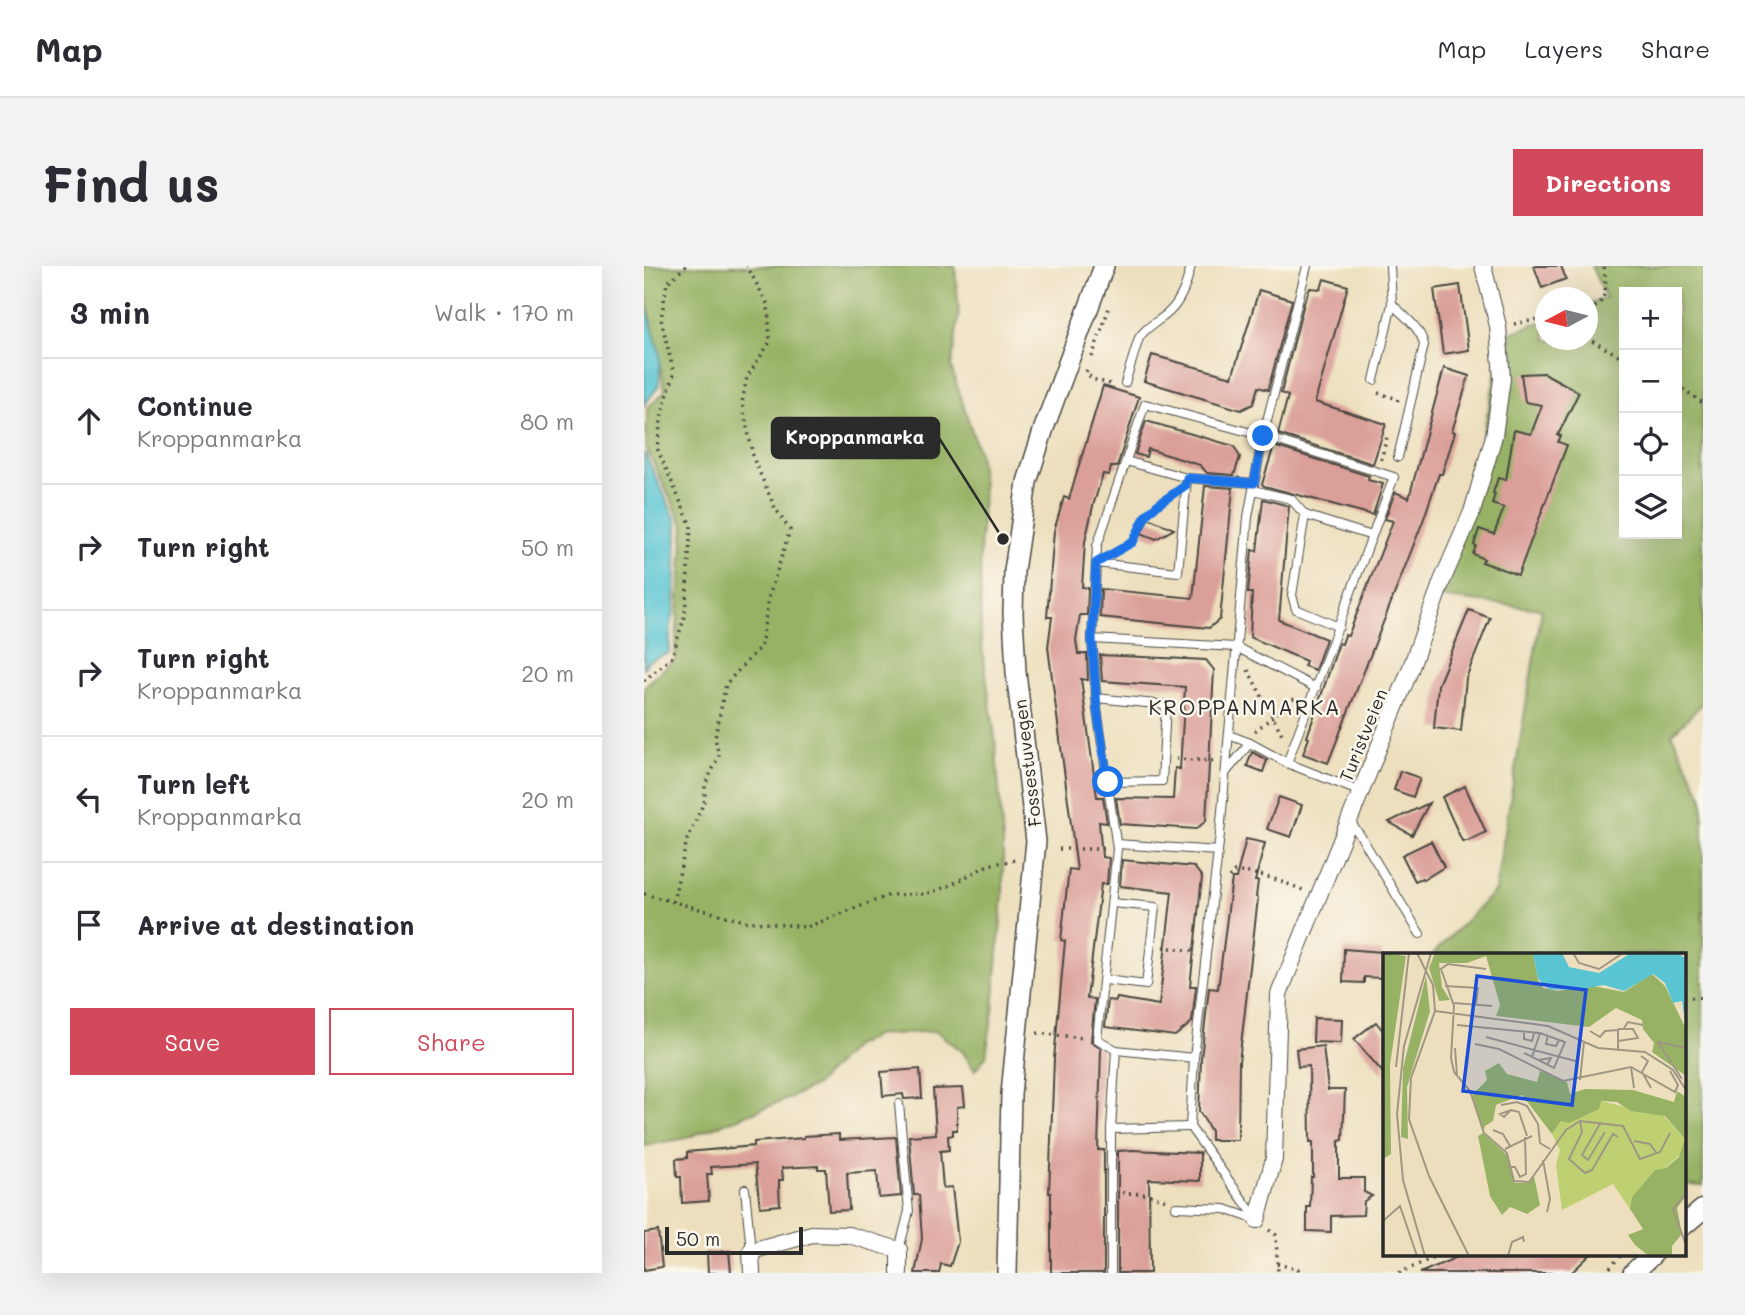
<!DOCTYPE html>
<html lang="en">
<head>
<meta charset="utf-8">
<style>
	:root { --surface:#fff; --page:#f2f2f3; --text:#2b2b33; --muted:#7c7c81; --line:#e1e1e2; --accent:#d1495b }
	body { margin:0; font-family:Mali,sans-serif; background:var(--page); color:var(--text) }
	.controls { position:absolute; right:21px; top:21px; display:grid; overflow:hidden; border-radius:0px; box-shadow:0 7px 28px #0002 }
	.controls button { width:63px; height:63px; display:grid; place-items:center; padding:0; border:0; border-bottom:2px solid var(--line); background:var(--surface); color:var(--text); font:35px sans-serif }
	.compass { position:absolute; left:891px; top:21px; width:63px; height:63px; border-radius:50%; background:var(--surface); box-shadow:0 7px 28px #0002; rotate:263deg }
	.scale { position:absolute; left:21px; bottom:18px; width:138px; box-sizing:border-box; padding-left:7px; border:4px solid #2b2b2b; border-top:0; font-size:19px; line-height:24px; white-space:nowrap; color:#2b2b2b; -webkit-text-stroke:5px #fbf7ec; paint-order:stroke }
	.stop { position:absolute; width:21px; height:21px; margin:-16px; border:5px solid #1a73e8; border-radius:50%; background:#fff }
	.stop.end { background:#1a73e8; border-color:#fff; box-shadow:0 2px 7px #0008 }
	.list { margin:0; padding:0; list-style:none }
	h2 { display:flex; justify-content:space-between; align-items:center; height:91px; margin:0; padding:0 28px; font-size:30px }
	h2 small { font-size:23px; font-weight:400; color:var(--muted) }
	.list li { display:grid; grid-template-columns:46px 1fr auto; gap:21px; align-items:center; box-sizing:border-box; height:126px; padding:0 28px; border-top:2px solid var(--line) }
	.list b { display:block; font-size:26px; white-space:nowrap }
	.list p { margin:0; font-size:23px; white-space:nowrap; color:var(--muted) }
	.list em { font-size:23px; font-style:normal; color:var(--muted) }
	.actions { display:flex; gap:14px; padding:21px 28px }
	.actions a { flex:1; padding:16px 0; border:2px solid var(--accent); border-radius:0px; text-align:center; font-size:24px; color:var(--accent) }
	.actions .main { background:var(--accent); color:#fff }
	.icon { flex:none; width:38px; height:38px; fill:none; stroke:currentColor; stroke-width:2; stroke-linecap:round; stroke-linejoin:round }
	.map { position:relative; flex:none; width:1059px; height:1007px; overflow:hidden; border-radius:0px }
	header { display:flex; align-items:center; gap:42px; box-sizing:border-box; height:98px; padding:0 35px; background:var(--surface); border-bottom:2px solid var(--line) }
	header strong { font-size:33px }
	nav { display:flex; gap:38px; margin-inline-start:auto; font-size:24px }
	.intro { display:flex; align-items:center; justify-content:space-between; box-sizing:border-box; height:168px; padding:0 42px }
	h1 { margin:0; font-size:49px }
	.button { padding:18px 32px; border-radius:0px; background:var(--accent); color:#fff; font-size:24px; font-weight:700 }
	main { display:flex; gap:42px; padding:0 42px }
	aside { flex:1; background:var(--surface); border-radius:0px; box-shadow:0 7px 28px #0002 }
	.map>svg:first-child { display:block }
</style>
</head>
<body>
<header>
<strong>Map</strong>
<nav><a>Map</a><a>Layers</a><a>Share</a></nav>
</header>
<div class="intro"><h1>Find us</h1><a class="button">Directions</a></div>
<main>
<aside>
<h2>3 min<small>Walk · 170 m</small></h2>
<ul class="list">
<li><svg class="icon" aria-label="ahead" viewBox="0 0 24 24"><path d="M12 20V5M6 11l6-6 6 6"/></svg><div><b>Continue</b><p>Kroppanmarka</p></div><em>80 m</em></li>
<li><svg class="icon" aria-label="right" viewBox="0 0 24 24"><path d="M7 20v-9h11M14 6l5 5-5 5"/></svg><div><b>Turn right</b></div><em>50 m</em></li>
<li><svg class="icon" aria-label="right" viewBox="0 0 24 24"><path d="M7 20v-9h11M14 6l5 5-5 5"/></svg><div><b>Turn right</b><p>Kroppanmarka</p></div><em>20 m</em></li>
<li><svg class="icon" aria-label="left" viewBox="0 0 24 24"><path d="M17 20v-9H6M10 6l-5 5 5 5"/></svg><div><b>Turn left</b><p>Kroppanmarka</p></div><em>20 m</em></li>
<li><svg class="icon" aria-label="arrive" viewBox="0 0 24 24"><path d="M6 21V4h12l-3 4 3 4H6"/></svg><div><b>Arrive at destination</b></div></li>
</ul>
<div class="actions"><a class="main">Save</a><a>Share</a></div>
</aside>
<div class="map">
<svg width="1059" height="1007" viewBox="0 0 1059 1007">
	<rect width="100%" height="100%" fill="#fbf7ec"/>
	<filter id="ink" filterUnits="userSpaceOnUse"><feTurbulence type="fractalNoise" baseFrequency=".0143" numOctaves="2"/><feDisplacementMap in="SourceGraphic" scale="14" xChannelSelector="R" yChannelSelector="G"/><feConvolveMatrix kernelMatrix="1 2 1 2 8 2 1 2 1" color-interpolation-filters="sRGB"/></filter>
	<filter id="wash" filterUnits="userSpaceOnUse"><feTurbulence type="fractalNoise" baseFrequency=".00686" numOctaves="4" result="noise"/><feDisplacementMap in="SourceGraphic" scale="28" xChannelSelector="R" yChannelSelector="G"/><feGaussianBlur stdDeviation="1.57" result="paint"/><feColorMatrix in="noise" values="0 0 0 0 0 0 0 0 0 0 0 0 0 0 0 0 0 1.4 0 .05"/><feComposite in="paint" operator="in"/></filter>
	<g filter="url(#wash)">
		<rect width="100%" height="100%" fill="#eddfbd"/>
		<g fill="#97b265" stroke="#616e48" stroke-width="2" fill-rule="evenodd">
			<path d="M0 0H311L315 49 307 101 335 187 339 223 336 288 337 373 351 472 359 576V630L349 745 342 790 331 804 318 785 292 765 234 769 210 780 172 819 141 834 42 872 0 880V421L31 393 40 260 2 182 3 143 21 125 0 17Z"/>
			<path d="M947 0H1059V437L1028 468 1059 532V920L1046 919 1040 913V688H789L851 625 898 343 785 330 829 219 859 70 901 54 902 74H944V39L962 32ZM980 26H1033V268H980Z"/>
		</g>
		<g fill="#59c5d3" stroke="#42787f" stroke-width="2">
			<path d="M0 32 16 88 15 119 0 140Z"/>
			<path d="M0 186 33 256 31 341 27 359 25 387 4 395 0 402Z"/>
		</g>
		<g id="blocks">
			<g fill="#da9f98">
				<path d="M890 0H917L922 13 898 22Z"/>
				<path d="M680 13 704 20 671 136 742 158 729 198 634 168 644 130 637 127 660 37 666 22 677 23Z"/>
				<path d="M816 19 825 84 799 88 790 23Z"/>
				<path d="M615 24 648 34 624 124 614 121 609 138 597 144 500 115 508 89 588 111Z"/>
				<path d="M800 102 825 110 808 165 811 166 798 208H795L779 255 684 497 659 488 665 472 663 471 695 377 698 378 701 369 704 370 749 255 741 253 751 226 765 232Z"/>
				<path d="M900 107 935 126 914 169 917 170 914 176 923 179 874 309 838 296 840 293 829 288 832 280 830 279 835 263 850 268 860 242 848 238 851 228 849 227 854 212 862 214 870 164 887 168 898 139 881 136 877 108Z"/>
				<path d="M459 120 495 131 473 201H467L465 209 459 208 449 240 441 276 438 321 444 322 443 349H436L432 374 434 388H443L444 414 437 413 453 531H459L463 557 455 556 458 591 465 592 463 618H457L443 732 451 733 447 775 457 783 454 884H460V1007H407V927H405L410 793 421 675 417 674 425 603 433 604 404 381 408 351H403L410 265 420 231 425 233Z"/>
				<path d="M502 155 590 180 596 191 590 209 563 207 556 199 504 183 502 191 491 188Z"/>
				<path d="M630 180 725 210 724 214 739 218 729 249 620 220 618 218Z"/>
				<path d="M561 220 589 222 576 353 565 362 456 351 457 323 549 332Z"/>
				<path d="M619 233 645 240 635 354 682 373 671 404 660 400 662 395 606 371 608 327H604L608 284 613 285Z"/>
				<path d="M504 252 530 263 512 273 497 267Z"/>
				<path d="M825 344 846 352 822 412 817 465 790 462 794 419Z"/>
				<path d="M456 389 562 394 570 404 562 555 552 563 476 558 472 532 529 533 531 502 536 503 541 421 458 415Z"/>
				<path d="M608 486 623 494 619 506 603 500Z"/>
				<path d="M756 505 776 512 769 531 750 524Z"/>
				<path d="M821 520 842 566 824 575H818L798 531Z"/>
				<path d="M635 531 658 539 647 571 623 563Z"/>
				<path d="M785 537 768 569 745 556Z"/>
				<path d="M602 573 621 577 611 615H614L612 631 614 632 595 796 594 874H567V865L555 845 557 793 565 722 574 723 588 612H592Z"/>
				<path d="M787 575 800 601 779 614 778 612 771 615 758 589Z"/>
				<path d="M478 594 550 601 558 611 546 720H552L548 756 531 770 461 761 464 734 472 735 473 732 515 739 528 626 476 620Z"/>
				<path d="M700 683 738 686 737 712 720 711V717L699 716Z"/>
				<path d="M670 752 698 753 697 777 669 776Z"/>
				<path d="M732 756 740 766V808L710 773Z"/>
				<path d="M679 780 684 824H701L699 874 695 875V912H720V926L728 930 720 935 719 949 687 950V966L663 965V941H666L667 911H669V876H666L665 800 654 801 652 783Z"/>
				<path d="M276 803 278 832 260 833 259 828 239 830 237 806Z"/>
				<path d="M319 822 321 840 313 841V864H309V869L304 870 305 884 296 885 299 922 308 921 314 976 306 1000 297 998 295 1007H271L278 973 275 929H270L265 870 292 868 289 823Z"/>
				<path d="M195 868V874L252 871 257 930 235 932 233 905 203 907 205 944 185 945 182 903H174V900L138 902 139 914H135V921L136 939 116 941 111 898 67 901 68 908H63L65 935 38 937 37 911H33L32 893 43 892V886L110 880V876L160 872V870Z"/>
				<path d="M488 884 556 887V915L505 913 506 1007H474V885Z"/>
				<path d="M14 965 18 1001 0 1004V967Z"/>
				<path d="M85 985 87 1007H64L63 987Z"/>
				<path d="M820 988H947L927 1007H776Z"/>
			</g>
		</g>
	</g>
	<g filter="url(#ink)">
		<use href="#blocks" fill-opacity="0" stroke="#484641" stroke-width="2"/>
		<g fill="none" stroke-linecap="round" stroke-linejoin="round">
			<g stroke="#484641" stroke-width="10">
				<g id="service">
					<path d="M748 38C760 50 777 62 780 79L754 191"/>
					<path d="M730 114 748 38 746 0"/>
					<path d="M481 117 495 72C503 59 515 56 525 46 538 34 543 16 547 0"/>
					<path d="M543 212 610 217"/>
					<path d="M609 224 647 233 661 249"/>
					<path d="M452 297 534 306 543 212 482 195"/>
					<path d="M695 361 652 343 648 329 661 249 728 270"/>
					<path d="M448 373 592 381 672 422"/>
					<path d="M452 432 522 439 518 515 464 516"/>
					<path d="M585 469 606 477"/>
					<path d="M583 505 606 477 643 497 717 526"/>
					<path d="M705 555 716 569 776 668"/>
					<path d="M473 578 574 585"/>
					<path d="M461 714 502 719 511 641 468 637"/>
					<path d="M550 792 472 784 453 773 473 583 453 443 448 373 453 280 501 138 619 170 750 211 643 497"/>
					<path d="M255 838 265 945 255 984"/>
					<path d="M546 861 550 792 576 568 604 251 619 170 663 0"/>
					<path d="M546 861 612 952"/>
					<path d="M467 863 546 861"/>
					<path d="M101 923 107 985"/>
					<path d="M532 941 581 943 613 954"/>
					<path d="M467 1007V863L472 784"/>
				</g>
			</g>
			<g stroke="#484641" stroke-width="18">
				<g id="minor">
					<path d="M613 954 630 893 635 728 766 404 798 315 828 246 850 170 858 113 854 60 839 0"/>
					<path d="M108 1007 107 985 168 968 205 969 255 984V1007"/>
				</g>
			</g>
			<g stroke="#484641" stroke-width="22">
				<g id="tertiary">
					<path d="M1040 959 1059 943"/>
					<path d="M363 1007 367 828 392 575 372 406 369 348 370 305 383 216 400 162 460 0"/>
					<path d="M989 1007 1009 988"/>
				</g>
			</g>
			<g stroke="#484641" stroke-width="3.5" stroke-dasharray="2 5" stroke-linecap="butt">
				<path d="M944 44C965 37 962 19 960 0"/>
				<path d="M870 58 902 52"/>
				<path d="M944 70 946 74 980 92"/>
				<path d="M448 91 465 42"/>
				<path d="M443 104 442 106 448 113 470 119"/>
				<path d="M1033 119 1059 137"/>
				<path d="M734 127 754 133 753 136"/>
				<path d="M737 194 743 171"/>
				<path d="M473 286 489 276 502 249 529 228"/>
				<path d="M604 404 640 472"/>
				<path d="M0 415 28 391 41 349 47 260 13 182 18 147 30 108 17 53 23 17 42 0"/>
				<path d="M611 465 654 430"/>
				<path d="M532 493 570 495"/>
				<path d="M415 583H461"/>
				<path d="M585 612 590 606C615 606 637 615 659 624"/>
				<path d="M0 628 100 655 163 661 246 629 280 628 303 621 344 599 372 594"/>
				<path d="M29 636 43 574 61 534V519L75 490 71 472 82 418 117 380 125 330 146 264 131 242 110 194 98 137 103 111 126 76 124 39 103 0"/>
				<path d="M519 681 550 685"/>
				<path d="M1040 731 1059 732"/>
				<path d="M393 767 440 772"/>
				<path d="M478 927 504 928 522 934"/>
				<path d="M625 964 632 969 634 1007"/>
				<path d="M633 998 654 1003 656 1007"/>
				<path d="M755 1007 798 988"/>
				<path d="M961 1007 978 988"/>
			</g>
			<use href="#service" stroke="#fff" stroke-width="8"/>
			<use href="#minor" stroke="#fff" stroke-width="16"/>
			<use href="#tertiary" stroke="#fff" stroke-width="19"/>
		</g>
	</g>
	<g fill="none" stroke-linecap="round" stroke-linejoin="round" filter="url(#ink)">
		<path stroke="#1a73e8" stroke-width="9" d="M464 516 453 443 448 373 452 297 489 276 502 249 513 239 542 219 543 212 610 217 619 170"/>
	</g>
	<g text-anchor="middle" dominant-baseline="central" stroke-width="5" stroke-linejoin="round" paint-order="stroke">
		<g font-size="18" fill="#2b2b2b" stroke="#fbf7ec">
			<text transform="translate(719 469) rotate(-68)">Turistveien</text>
			<text transform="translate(383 497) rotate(-97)">Fossestuvegen</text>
		</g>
		<g font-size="21" letter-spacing="2" fill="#2b2b2b" stroke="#fbf7ec">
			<text x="601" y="440">KROPPANMARKA</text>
		</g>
	</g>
	<g transform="translate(739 687)">
		<rect width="303" height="303" fill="#eddfbd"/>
		<path d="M218 148 281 163 302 186 299 200 249 244 247 256 230 231 179 257 173 212 177 197 169 181 178 168Z" fill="#bfd073"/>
		<path d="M0 0 23 3 7 112 8 201 0 206ZM52 0H150L155 27 160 35 175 38 210 33 241 39 269 21 282 33 302 74 303 123 269 99 271 90 260 76 259 67 233 55 206 74 113 63 117 52 103 3 84 10H56L59 34 67 47 56 48 46 15ZM43 23 47 58 24 134 25 186 18 184 20 115ZM116 110 124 121 154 129 157 118 184 129 187 141 202 136 250 137 291 149 294 138 303 144V243L294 255 299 281 289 293V303H266L252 292 245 282 260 276 247 256 249 244 272 217 283 215 296 204 302 186 282 163 248 158 234 149 218 148 216 156 186 170 178 168 169 181 139 142 113 152 110 168 102 173 100 180 124 202 132 230H144L151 223 157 252 144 261 127 254 119 262 107 243 95 183 100 180 89 142 104 127 102 118Z" fill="#97b265"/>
		<path d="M150 0H179L186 14 216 20 248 0H295L303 6V76L299 48 290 50 282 30 270 21 241 38 221 32 194 37 166 36 155 26Z" fill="#59c5d3"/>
		<path fill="none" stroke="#9f9783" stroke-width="2" d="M34 0 50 32 52 58M190 0 196 10 216 16 240 0M103 16 65 11 58 16 71 53 68 105 71 119 87 138 101 180 124 200 131 228 146 229 183 177 197 168 240 173 257 206 277 199 287 180M62 33 95 35 93 51M71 50 109 53M52 58 165 73 215 95 262 99 290 117 303 137M52 58 28 125 26 166 46 223 86 303M74 72 157 80 182 89 171 115 141 100M241 75 245 69 260 72M207 78 217 84 222 78 235 77M141 80V86L149 88 151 80M165 82 163 91 173 93 176 87M103 84 196 109M235 88 255 85 250 76H236L235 77V97M92 91 116 96 180 128 248 114 292 139 295 132 287 118M72 95 74 123M258 103 265 108 259 119 268 135M149 104 157 80M155 107 168 105 164 112M13 114 26 0M248 114 251 135M299 126 275 89 303 95M197 127 201 89M118 152 134 149 144 153 155 171 157 190 167 196M128 157 121 164 117 161 128 157 136 159 144 183M197 168 199 179 186 206 202 220 209 217 230 181 235 184M218 169 199 202 205 207 222 179M110 177 120 181 127 193M251 188 267 191 274 201M122 196 149 183M160 207 167 246 164 259M126 214H132L137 224 143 221 142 184M303 240 290 256 303 292M0 268 17 253 34 303M42 303 20 227 14 161 21 93 48 0M125 303 129 289 140 284 141 289"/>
		<path fill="#1d4ed8" fill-opacity="0.15" stroke="#1d4ed8" stroke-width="3.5" d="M94 23 203 37 189 152 80 138Z"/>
		<rect width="303" height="303" fill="none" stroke="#2b2b2b" stroke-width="3.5"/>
	</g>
	<path fill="none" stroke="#2b2b2b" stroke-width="2.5" d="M359 273L295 172"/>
	<circle fill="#2b2b2b" stroke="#fbf7ec" stroke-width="2.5" cx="359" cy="273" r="7"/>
	<rect fill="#2b2b2b" stroke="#2b2b2b" stroke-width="2.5" x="128" y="152" width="167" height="40" rx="7"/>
	<g font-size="19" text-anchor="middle" font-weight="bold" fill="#fff">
		<text x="211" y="178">Kroppanmarka</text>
	</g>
</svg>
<div class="controls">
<button>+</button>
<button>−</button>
<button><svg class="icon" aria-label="locate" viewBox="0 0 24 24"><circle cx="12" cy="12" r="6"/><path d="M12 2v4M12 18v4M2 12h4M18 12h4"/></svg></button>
<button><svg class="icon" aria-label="layers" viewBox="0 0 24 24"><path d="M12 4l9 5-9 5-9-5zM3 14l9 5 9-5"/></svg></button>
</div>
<svg class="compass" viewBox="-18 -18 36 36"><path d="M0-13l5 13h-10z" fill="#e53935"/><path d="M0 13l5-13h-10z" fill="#7c7c81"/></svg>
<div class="scale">50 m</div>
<div class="stop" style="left:464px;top:516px"></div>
<div class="stop end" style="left:619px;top:170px"></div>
</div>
</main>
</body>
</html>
